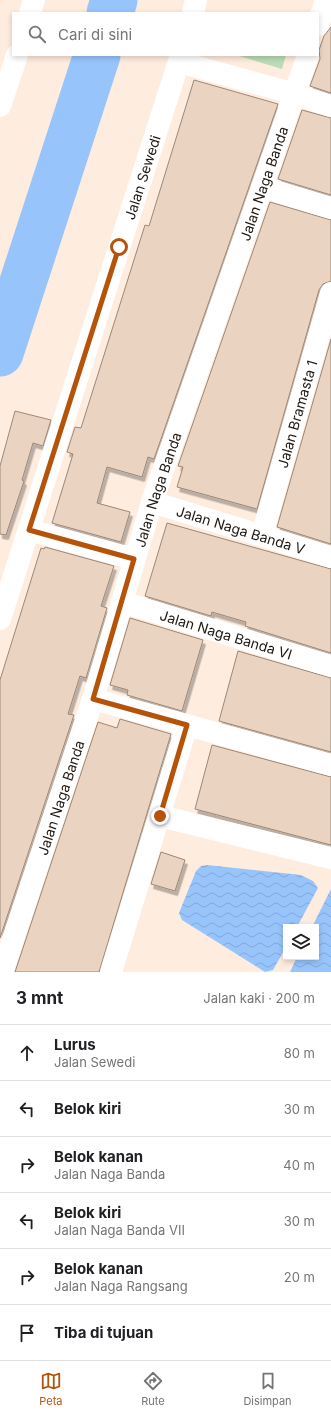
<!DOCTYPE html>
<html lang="id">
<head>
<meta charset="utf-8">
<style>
	:root { --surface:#fff; --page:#f2f2f2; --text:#202124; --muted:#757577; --line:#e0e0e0; --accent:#b45309 }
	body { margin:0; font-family:Inter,sans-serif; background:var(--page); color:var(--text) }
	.controls { position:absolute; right:12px; bottom:12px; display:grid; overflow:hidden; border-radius:0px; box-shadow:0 2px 6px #0003 }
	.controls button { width:36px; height:36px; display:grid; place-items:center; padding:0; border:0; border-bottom:1px solid var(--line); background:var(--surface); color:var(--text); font:20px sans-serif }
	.stop { position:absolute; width:12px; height:12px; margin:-9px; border:3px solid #b45309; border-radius:50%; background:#fff }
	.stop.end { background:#b45309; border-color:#fff; box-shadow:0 1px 4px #0008 }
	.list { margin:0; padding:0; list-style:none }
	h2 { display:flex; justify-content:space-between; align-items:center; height:52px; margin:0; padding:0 16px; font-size:17px }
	h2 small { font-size:13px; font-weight:400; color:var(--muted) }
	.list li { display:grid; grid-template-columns:26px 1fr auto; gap:12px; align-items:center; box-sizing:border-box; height:56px; padding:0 16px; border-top:1px solid var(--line) }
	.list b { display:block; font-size:15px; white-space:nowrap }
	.list p { margin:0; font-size:13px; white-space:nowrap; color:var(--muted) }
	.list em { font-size:13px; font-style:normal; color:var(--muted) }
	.icon { flex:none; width:22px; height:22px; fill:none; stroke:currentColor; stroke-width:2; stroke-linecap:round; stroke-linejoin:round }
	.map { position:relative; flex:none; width:331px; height:972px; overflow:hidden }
	.search { position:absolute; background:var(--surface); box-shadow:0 2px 6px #0003; left:12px; right:12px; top:12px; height:44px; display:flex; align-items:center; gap:10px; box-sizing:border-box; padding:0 14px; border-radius:0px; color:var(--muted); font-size:15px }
	.sheet { height:388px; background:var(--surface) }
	nav { display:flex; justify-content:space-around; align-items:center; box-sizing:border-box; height:56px; border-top:1px solid var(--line); background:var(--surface); font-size:11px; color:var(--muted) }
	nav a { display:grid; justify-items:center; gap:2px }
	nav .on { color:var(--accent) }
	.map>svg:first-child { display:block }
</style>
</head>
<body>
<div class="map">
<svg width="331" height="972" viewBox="0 0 331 972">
	<defs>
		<pattern id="water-waves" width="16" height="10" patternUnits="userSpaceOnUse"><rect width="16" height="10" fill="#98c4fc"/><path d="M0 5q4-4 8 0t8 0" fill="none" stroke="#83a8d7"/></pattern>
		<filter id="shadow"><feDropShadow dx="2.5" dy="4.5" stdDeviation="0" flood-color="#0004"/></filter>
	</defs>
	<rect width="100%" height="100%" fill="#feecde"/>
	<path fill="#baddb8" d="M236 55H286L282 69Z"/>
	<g fill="url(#water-waves)">
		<path d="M207 865 301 875 313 881 318 888 297 927H286V947L273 970 265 972 182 920 179 913 196 871 201 866Z"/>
		<path d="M331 889V972H290L297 957H316V927H312Z"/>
	</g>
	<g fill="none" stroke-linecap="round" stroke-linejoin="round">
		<g stroke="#98c4fc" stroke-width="47">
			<path d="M110 13 114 0"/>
			<path d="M0 353 97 55"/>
		</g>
	</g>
	<g fill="#ead3c1" stroke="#9c8777" filter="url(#shadow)">
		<path d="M331 27V93L310 86 320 59 319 50 324 36Z"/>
		<path d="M194 80 278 104 154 459 148 457 142 477 107 467 97 503 130 512 121 542 52 523 73 454 67 452 75 427 81 428 145 225 149 226Z"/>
		<path d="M302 110 331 118V195L278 179Z"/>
		<path d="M270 202 331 220V281L323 284 319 290 257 509 177 487 183 467 178 466Z"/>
		<path d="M331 339V544L277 527Z"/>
		<path d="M15 411 51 420 43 446 33 443 22 480 24 481 6 535 0 534V466Z"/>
		<path d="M167 523 331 569V653L245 626 246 622 212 612 211 616 145 596Z"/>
		<path d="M45 547 114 566 101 606 107 608 86 678 80 676 68 714 74 715 0 938V680L41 548 44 549Z"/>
		<path d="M130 618 203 640 182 711 127 695 128 690 110 685Z"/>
		<path d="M238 651 331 678V752L219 721Z"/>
		<path d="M120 719 171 734 99 972H15L98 722 117 728Z"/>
		<path d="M212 745 331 777V845L195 809Z"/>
		<path d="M161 852 185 860 175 891 151 884Z"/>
	</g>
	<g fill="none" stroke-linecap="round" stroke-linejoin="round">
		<g stroke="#fff" stroke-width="22">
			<path d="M30 13 34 0"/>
			<path d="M193 13 196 0"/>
			<path d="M318 25 326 0"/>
			<path d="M179 62 295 94 331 106"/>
			<path d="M0 106 17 55"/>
			<path d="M262 187 331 208"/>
			<path id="s1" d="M152 502 331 557"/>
			<path d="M29 530 134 559"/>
			<path id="s2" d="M262 535 331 293"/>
			<path id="s3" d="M122 602 331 666"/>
			<path id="s4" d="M0 619 181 55"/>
			<path d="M93 699 331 765"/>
			<path d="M160 816 331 858"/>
			<path id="s5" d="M2 972 93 699 152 502 308 55"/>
			<path d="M111 972 187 725"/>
		</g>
	</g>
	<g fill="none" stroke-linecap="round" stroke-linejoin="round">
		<path stroke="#b45309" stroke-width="5" d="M119 247 29 530 134 559 93 699 187 725 160 816"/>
	</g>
	<g text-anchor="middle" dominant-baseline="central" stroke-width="3" stroke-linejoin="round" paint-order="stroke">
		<g font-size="14" fill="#201812" stroke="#fff">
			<text stroke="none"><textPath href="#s4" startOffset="464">Jalan Sewedi</textPath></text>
			<text stroke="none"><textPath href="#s5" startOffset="831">Jalan Naga Banda</textPath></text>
			<text stroke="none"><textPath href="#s2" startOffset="126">Jalan Bramasta 1</textPath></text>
			<text stroke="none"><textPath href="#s5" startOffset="507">Jalan Naga Banda</textPath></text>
			<text stroke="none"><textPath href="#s1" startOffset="93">Jalan Naga Banda V</textPath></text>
			<text stroke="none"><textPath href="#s3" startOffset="109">Jalan Naga Banda VI</textPath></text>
			<text stroke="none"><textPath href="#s5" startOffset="184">Jalan Naga Banda</textPath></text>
		</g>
	</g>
</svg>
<div class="controls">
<button><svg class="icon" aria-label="layers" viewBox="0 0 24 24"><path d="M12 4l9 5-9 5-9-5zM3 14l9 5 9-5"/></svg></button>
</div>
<div class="stop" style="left:119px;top:247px"></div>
<div class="stop end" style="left:160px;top:816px"></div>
<div class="search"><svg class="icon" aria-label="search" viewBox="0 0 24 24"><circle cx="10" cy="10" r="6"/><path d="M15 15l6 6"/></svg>Cari di sini</div>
</div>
<section class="sheet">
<h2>3 mnt<small>Jalan kaki · 200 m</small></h2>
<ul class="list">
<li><svg class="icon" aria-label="ahead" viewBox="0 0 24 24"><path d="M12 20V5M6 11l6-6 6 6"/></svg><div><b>Lurus</b><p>Jalan Sewedi</p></div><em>80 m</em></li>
<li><svg class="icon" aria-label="left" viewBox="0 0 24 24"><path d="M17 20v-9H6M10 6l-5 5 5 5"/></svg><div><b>Belok kiri</b></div><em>30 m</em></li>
<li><svg class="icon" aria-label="right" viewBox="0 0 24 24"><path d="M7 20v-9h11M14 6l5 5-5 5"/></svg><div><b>Belok kanan</b><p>Jalan Naga Banda</p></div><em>40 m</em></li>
<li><svg class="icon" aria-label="left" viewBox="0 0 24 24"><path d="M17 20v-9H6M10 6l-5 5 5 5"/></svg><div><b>Belok kiri</b><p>Jalan Naga Banda VII</p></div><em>30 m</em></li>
<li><svg class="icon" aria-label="right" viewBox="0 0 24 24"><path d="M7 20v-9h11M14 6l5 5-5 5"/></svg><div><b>Belok kanan</b><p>Jalan Naga Rangsang</p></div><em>20 m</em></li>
<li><svg class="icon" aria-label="arrive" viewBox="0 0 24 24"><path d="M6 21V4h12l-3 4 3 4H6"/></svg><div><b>Tiba di tujuan</b></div></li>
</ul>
</section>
<nav>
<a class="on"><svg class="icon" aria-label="map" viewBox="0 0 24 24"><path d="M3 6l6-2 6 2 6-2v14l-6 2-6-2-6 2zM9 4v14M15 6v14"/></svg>Peta</a>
<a><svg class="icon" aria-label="directions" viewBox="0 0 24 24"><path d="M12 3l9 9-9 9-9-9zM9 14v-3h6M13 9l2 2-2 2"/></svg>Rute</a>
<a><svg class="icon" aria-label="saved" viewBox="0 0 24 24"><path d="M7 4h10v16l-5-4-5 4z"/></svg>Disimpan</a>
</nav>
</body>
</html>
